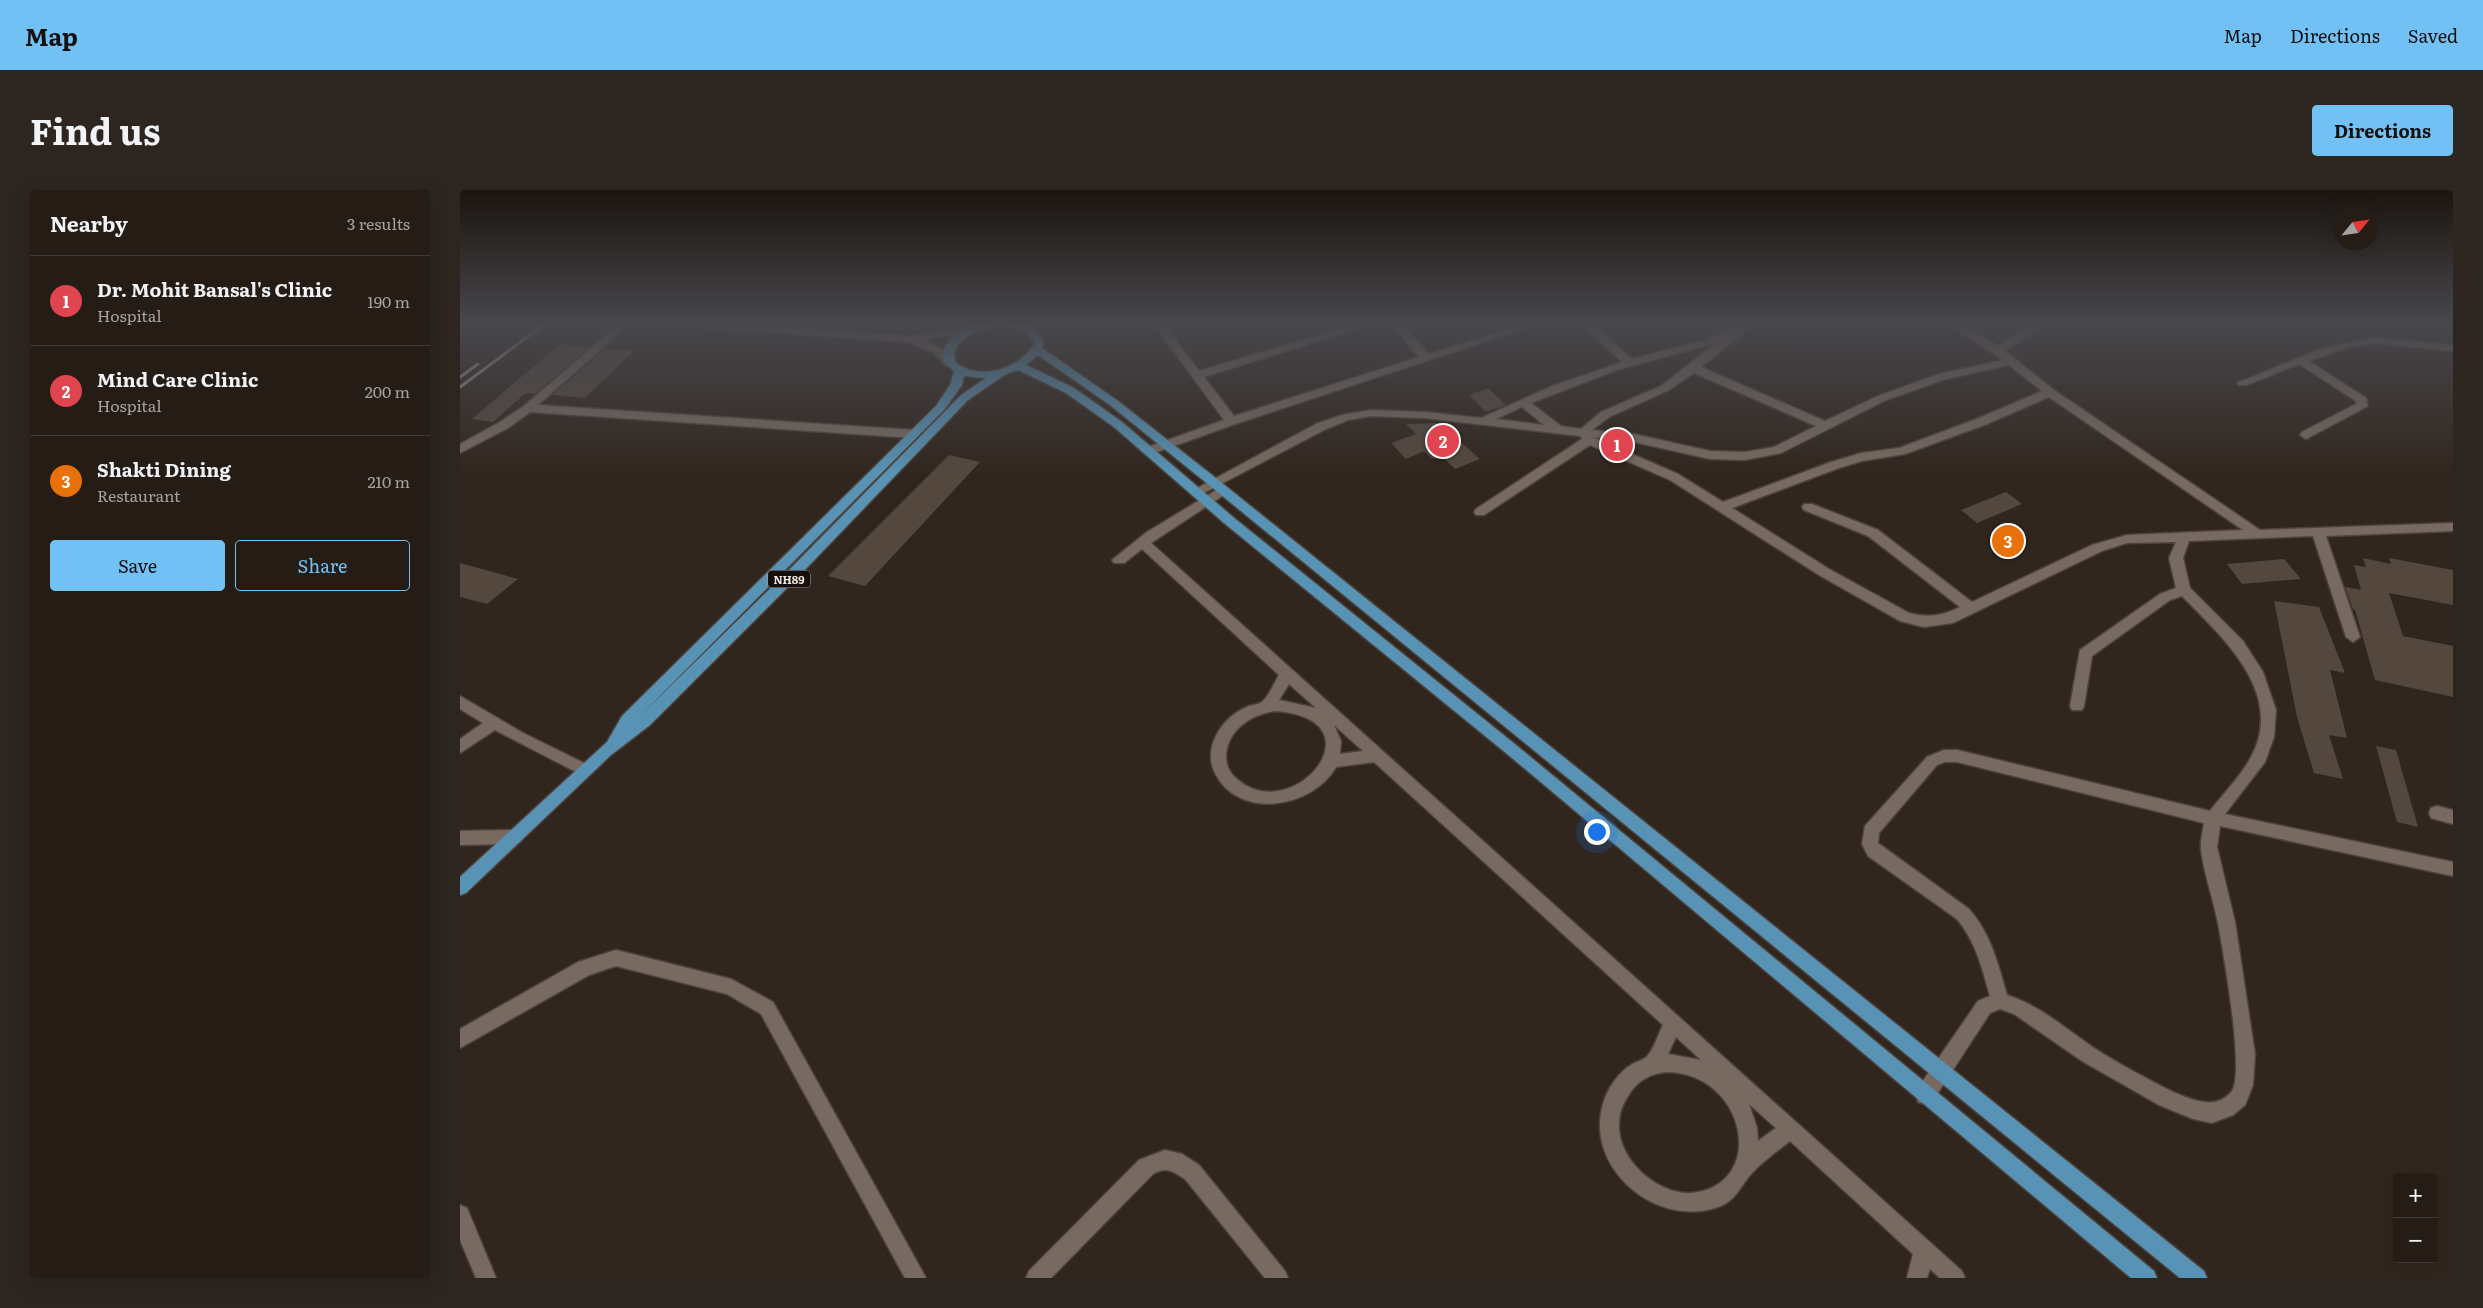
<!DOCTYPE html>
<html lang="en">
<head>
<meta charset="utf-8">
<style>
	:root { --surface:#251c16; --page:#2d251f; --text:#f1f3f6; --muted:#a3a1a1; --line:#423a35; --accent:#72c1f5 }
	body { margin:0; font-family:Literata,serif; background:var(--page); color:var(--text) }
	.controls { position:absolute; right:15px; bottom:15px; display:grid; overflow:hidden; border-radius:5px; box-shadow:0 5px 20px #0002 }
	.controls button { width:45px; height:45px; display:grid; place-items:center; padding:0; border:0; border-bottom:1px solid var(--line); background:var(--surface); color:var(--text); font:25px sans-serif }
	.compass { position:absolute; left:1873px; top:15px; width:45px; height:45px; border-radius:50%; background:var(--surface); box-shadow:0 5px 20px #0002; rotate:61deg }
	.you { position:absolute; left:1136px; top:641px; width:18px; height:18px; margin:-12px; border:4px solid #fff; border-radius:50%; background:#1a73e8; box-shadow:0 0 0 8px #1a73e833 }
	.badge { display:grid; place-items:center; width:32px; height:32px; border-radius:50%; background:var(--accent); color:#fff; font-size:16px; font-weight:700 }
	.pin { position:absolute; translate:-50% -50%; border:2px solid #fff; box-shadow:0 1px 5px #0006 }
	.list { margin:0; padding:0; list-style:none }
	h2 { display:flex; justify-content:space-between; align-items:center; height:65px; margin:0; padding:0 20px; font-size:21px }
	h2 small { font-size:16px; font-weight:400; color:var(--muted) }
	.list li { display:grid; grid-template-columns:32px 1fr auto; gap:15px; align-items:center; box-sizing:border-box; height:90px; padding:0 20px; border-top:1px solid var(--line) }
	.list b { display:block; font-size:19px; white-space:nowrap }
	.list p { margin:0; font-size:16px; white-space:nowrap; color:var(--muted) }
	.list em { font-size:16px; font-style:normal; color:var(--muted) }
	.actions { display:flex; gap:10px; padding:15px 20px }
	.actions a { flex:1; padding:11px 0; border:1px solid var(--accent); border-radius:5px; text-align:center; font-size:18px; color:var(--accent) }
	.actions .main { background:var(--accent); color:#111 }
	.map { position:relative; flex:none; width:1993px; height:1088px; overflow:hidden; border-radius:5px }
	header { display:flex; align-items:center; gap:30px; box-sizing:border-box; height:70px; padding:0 25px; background:var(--accent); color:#111 }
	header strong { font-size:24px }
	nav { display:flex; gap:28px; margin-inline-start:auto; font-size:18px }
	.intro { display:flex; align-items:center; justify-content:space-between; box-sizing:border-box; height:120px; padding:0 30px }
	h1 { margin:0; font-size:35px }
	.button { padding:12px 22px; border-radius:5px; background:var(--accent); color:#111; font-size:18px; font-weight:700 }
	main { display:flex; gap:30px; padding:0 30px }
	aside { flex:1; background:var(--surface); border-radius:5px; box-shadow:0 5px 20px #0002 }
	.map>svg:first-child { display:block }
</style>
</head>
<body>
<header>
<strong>Map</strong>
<nav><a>Map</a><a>Directions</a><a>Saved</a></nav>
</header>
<div class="intro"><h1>Find us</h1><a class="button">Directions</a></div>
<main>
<aside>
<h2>Nearby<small>3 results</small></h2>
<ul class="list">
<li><span class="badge" style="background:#e0444e">1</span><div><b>Dr. Mohit Bansal's Clinic</b><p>Hospital</p></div><em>190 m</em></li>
<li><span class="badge" style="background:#e0444e">2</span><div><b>Mind Care Clinic</b><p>Hospital</p></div><em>200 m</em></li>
<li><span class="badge" style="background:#e8710a">3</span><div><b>Shakti Dining</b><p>Restaurant</p></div><em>210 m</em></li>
</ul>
<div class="actions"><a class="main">Save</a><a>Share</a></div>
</aside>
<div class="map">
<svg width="1993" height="1088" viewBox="0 0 1993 1088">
	<rect width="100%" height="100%" fill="#31261e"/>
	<g fill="#54483e">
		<path d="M100 154 129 157 75 204 66 203 33 232 12 229Z"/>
		<path d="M145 159 174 161 125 208 92 205Z"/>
		<path d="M1028 198 1046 215 1026 222 1009 205Z"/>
		<path d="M979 233 1020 269 995 279 981 265 972 269 964 261 946 269 931 253 956 244 946 234Z"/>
		<path d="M489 265 520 272 405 396 368 386Z"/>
		<path d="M1546 302 1562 314 1517 333 1501 320Z"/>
		<path d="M1903 368 1931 374 1929 368 1993 380V415L1929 403 1943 446 1993 456V507L1915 490 1895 420 1893 419 1885 397 1901 400 1894 375 1906 377Z"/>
		<path d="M1824 369 1841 389 1782 394 1767 374Z"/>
		<path d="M0 373 58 389 27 414 0 407Z"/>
		<path d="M1814 411 1859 417 1885 483 1870 480 1887 548 1869 545 1883 589 1854 583 1837 527Z"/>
		<path d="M1916 556 1936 560 1958 637 1937 632Z"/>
	</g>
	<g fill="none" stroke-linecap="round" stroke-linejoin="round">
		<g stroke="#4d433c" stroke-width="3">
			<g id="minor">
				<path d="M0 133H14L0 140Z"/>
				<path d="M160 133H171L78 215 454 240 460 244 454 248 70 222 48 238 0 263V254L40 232 64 216Z"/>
				<path d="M214 133H261L450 146 513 136 518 139 513 142 462 150 481 158 495 174 490 177 486 176 473 162 447 152 219 136Z"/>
				<path d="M693 133H703L739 181 900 133H915L744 187 774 226 959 167 930 133H940L969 164 1067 133H1082L775 234 689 265 685 264V258L764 230Z"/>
				<path d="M1120 133H1131L1172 169 1245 150 1283 133H1295L1241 177 1365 231 1418 206 1479 184 1543 170 1487 133H1499L1538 156 1573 133H1585L1545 161 1594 200 1800 340 1993 333V341L1866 346 1900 447 1893 452 1886 447 1853 346 1729 351 1723 368 1730 398 1783 451 1803 482 1816 520 1814 547 1805 572 1765 624 1993 672V686L1760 636 1757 657 1775 732 1795 864 1793 895 1785 915 1773 925 1752 933 1733 929 1699 915 1622 871 1554 824 1540 819 1530 823 1472 912 1465 914 1458 912 1456 905 1458 898 1518 811 1530 806C1522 778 1516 752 1497 729L1408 666 1402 654 1405 636 1467 567 1484 560H1497L1750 621C1763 604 1780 587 1790 569 1827 504 1763 448 1722 406L1710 410 1632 466 1624 516 1622 520H1612L1610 516 1620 460 1700 404 1716 398 1709 368 1716 352 1667 353 1642 361 1493 433 1464 437 1440 431 1359 385 1210 290 1130 255 1024 325H1016L1014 322 1016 319 1122 249 1120 246 965 228 911 226 888 230 864 240 740 305 736 306 730 302 856 234 882 225 911 220 965 222 1021 228 1092 196 1162 172ZM1256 153 1201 196 1141 222 1121 239 1101 236 1071 213 1157 180ZM1549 175 1582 201 1519 228 1439 258 1401 263 1371 272 1263 312 1218 284 1133 247 1174 252 1250 269 1285 270 1321 263 1426 210 1486 189ZM1234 183 1356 236 1314 257 1285 262 1250 261 1174 244 1132 240 1149 227 1209 200ZM1589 207 1783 340 1667 345 1632 355 1512 412 1418 340 1352 314H1344L1342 317 1344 320 1408 346 1500 417C1482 426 1468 428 1449 423L1369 379 1272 318 1379 278 1402 271 1445 264 1527 234ZM1062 217 1084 235 1036 229ZM1485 572H1497L1744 633C1743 641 1740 651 1741 659 1744 684 1753 708 1758 733 1763 761 1785 881 1772 901 1757 921 1732 910 1713 902 1687 889 1659 874 1634 858 1606 839 1579 815 1547 805 1538 774 1531 744 1509 719L1418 653 1419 643 1477 575Z"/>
				<path d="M1913 147 1993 155V161L1913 153 1886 158 1849 171 1906 208 1908 216 1846 249 1840 245 1842 242 1896 214V211L1839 174 1787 195H1779L1777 193 1861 159Z"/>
				<path d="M763 296 769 300 767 303 691 353 1502 1081 1505 1088H1480L1470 1079 1467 1088H1447L1453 1064 1330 951C1317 961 1303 971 1292 983 1280 996 1276 1011 1258 1017 1195 1039 1122 976 1144 911 1148 898 1159 882 1171 875 1175 872 1181 871 1185 868 1193 863 1198 844 1203 835L914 572 876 577C852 619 778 630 755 583 750 573 750 563 753 553 759 536 772 523 789 516 794 515 800 514 803 511 810 504 814 493 819 485L682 359 664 373H654L652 370 687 342ZM829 494 856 518 819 510ZM814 521C924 528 834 637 778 590 757 574 766 545 786 532 794 526 804 523 814 521ZM874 535 903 561 880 564 881 551ZM1216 847 1241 870 1208 864ZM1208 882C1287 884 1308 996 1231 1003 1197 1005 1157 969 1159 934 1159 922 1163 913 1170 903 1179 889 1192 883 1208 882ZM1289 914 1316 938 1298 951 1297 938Z"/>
				<path d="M0 506 63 543 130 576 133 580 130 584 125 586 120 584 35 540 0 563V549L23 533 0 519Z"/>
				<path d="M1977 616 1993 620V634L1971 628 1969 623 1971 618Z"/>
				<path d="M54 640 60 642 62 647 60 652 54 654 0 655V641Z"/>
				<path d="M156 760 271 789 313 812 466 1088H445L301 824 267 804 156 776 129 785 0 858V839L118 772Z"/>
				<path d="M705 960 722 964 739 975 825 1081 828 1088H805L725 989C713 981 706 976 693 984L591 1088H566L569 1081 679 970Z"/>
				<path d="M0 1015 7 1018 36 1088H16L0 1050Z"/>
			</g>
		</g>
		<g stroke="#4d433c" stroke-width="3">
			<path id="major" d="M524 133C547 133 576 127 584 154L582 158 658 211 757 289 1744 1081 1747 1088H1720L749 295 650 215 578 165 566 175 614 198 662 232 773 327 1056 555 1694 1081 1697 1088H1671L1046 563 764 333 654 237 606 203 558 180 546 184 508 210 337 388 190 535 151 565 6 703 0 705V687L147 552 162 526 476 216 490 195 494 182 483 169C482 147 506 137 524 133ZM539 136C554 137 569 138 574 154 560 179 520 191 496 173L494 163C501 144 521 140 539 136ZM504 186 526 188 500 206 327 382 178 528 484 220 502 195Z"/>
		</g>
		<use href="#minor" fill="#786a61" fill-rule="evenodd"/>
		<use href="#major" fill="#5893b5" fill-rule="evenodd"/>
		<g stroke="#9f968f" stroke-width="3">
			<path d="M0 187 18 174"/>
			<path d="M0 197 86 133"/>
		</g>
	</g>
	<linearGradient id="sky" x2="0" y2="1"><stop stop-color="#1b1510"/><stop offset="0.47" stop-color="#48474c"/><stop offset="1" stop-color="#48474c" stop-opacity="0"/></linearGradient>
	<rect width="1993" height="285" fill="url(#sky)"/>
	<g text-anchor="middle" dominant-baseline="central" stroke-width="5" stroke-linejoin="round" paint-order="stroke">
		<rect fill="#15100d" stroke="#aea7a2" stroke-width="1" x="308" y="380.5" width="42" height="17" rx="4"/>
		<g font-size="11" font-weight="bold" fill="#f0e8e2">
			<text x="329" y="389">NH89</text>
		</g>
	</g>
</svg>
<div class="controls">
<button>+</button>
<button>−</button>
</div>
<svg class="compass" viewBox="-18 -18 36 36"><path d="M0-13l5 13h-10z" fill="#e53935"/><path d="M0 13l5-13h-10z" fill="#a3a1a1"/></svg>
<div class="you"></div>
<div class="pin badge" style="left:1157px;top:255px;background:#e0444e">1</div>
<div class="pin badge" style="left:983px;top:251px;background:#e0444e">2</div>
<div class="pin badge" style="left:1548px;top:351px;background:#e8710a">3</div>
</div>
</main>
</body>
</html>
